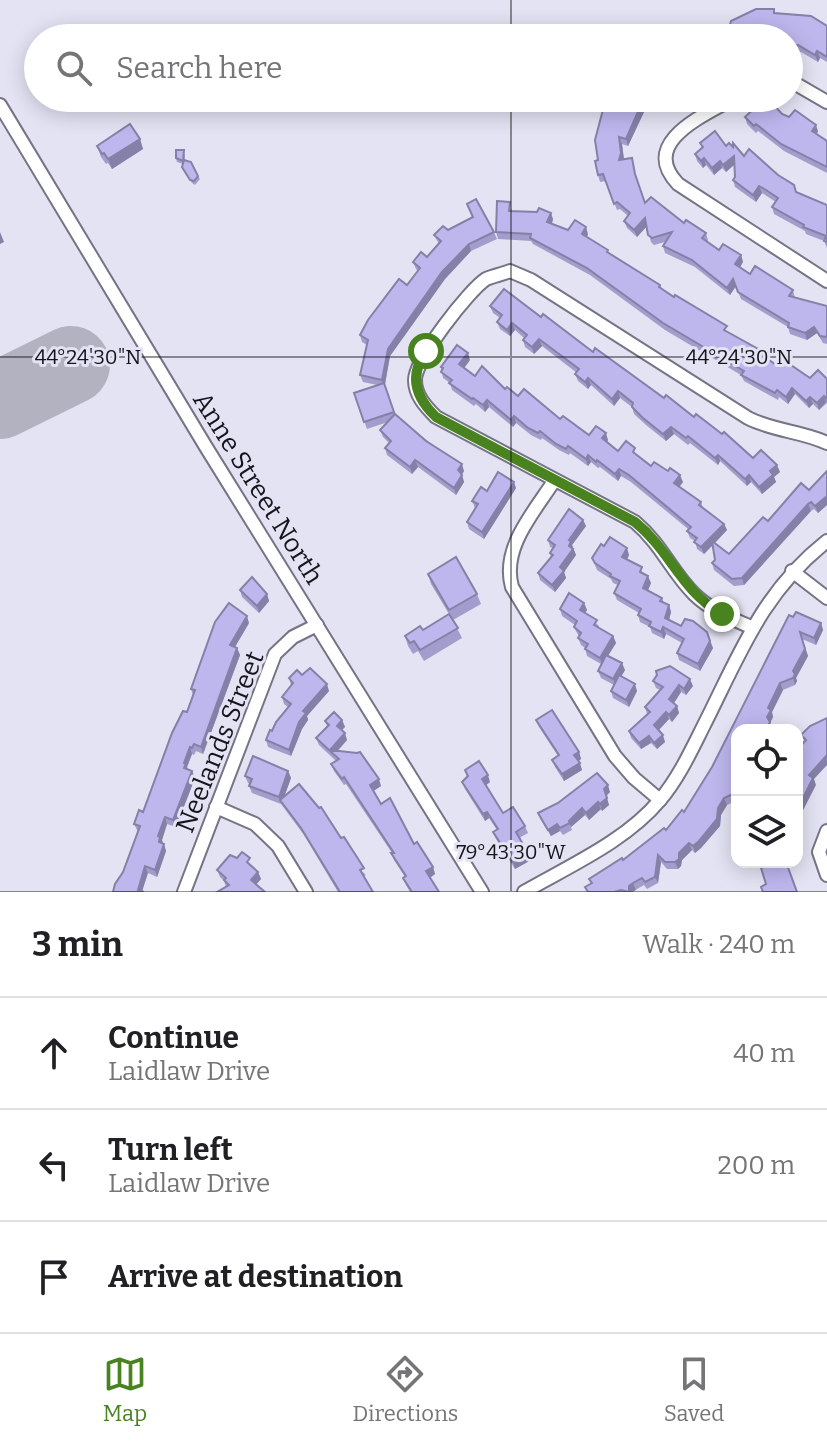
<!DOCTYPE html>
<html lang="en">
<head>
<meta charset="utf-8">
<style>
	:root { --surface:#fff; --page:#f6f6f6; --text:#202124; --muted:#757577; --line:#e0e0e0; --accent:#48831f }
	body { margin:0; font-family:Bitter,serif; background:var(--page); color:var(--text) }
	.controls { position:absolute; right:24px; bottom:24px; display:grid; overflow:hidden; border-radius:16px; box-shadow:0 4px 20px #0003 }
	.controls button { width:72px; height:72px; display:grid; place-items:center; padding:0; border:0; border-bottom:2px solid var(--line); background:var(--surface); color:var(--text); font:40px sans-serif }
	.stop { position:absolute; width:24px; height:24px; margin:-18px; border:6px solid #48831f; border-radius:50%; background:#fff }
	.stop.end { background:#48831f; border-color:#fff; box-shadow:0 2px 8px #0008 }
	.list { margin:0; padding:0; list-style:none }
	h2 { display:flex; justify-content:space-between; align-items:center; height:104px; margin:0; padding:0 32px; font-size:34px }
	h2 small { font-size:26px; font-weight:400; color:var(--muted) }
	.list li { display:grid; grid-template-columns:52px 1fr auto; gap:24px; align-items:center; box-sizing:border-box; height:112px; padding:0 32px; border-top:2px solid var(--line) }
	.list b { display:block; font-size:30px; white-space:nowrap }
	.list p { margin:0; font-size:26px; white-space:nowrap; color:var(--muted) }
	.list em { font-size:26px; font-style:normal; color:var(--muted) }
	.icon { flex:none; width:44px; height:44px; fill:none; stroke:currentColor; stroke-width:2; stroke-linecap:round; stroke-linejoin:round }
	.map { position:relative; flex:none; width:827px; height:892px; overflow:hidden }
	.search { position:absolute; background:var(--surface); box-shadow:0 4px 20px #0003; left:24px; right:24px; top:24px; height:88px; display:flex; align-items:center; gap:20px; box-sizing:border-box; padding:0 28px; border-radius:44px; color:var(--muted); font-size:30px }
	.sheet { height:440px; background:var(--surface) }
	nav { display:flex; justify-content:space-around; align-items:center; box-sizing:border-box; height:112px; border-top:2px solid var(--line); background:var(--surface); font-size:22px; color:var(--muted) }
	nav a { display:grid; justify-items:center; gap:4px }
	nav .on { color:var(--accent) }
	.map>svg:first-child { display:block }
</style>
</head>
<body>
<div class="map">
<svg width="827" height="892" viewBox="0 0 827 892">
	<rect width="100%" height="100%" fill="#e4e3f4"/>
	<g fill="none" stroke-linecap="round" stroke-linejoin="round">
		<path stroke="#b3b2c0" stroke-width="78" d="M0 400 71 365"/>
		<g stroke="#767484" stroke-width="16">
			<g id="minor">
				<path d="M789 80 827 102"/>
				<path d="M734 98C705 115 638 142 678 184L827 281"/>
				<path d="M0 105 206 447 482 892"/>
				<path d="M554 481C534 512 501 548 512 587L615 756 634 778 660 800"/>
				<path d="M792 571 827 598"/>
				<path d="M753 628C733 619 710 610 694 594 671 571 662 545 635 522L436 417C425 406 415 395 415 380 415 359 469 290 486 279 493 276 503 274 510 271L531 280 748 418C773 431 801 431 827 443"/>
				<path d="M216 807 255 824 278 846 306 892"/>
				<path d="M827 831 819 852 827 875"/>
				<path d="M184 892 275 654 293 637 317 625"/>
				<path d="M524 892C569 866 626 841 660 800 678 779 691 751 703 727 740 654 762 592 827 541"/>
			</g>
		</g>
		<use href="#minor" stroke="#fff" stroke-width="12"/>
	</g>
	<g fill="#a39dcd">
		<path d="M775 13 827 26V62L820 58 818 62 801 52 789 51V38L728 32Z"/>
		<path d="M612 98H677L657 111 653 105 644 112 628 146 622 144 624 159 632 158 637 181 645 203 706 233 708 240 707 242 719 250 741 255 743 262 740 267 750 274 793 290 795 298 827 306V344L823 343 817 333 807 340 790 334 788 327 741 299 736 286 730 295 695 267 665 253 663 246 665 242 654 245 651 242 647 226 637 237 627 228 624 221 628 216 620 209 617 210 606 181 600 182 598 175V160Z"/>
		<path d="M765 109 782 114 818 131 817 134 827 141V173L784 151 758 131 756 133 747 124 745 117Z"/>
		<path d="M140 139 143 149 112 169 108 163 106 164 101 157 97 146Z"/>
		<path d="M700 143 726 146 797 192 827 205V248L824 241 806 234 805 231 774 214 772 207 776 202 762 193 756 202 735 187 733 180 735 177 734 165 726 172 722 168 714 175 706 165 703 168 697 161 695 154 702 148Z"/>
		<path d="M185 154V160L198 176 200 179 195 185 192 183 183 170 182 167 183 164 177 162 176 158Z"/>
		<path d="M512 208V211L553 219 552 224 568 230 588 234 587 237 610 253 660 285 662 289 778 366 810 378 827 379V403L819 410 813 404 809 408 795 394 788 404 779 397 778 400 744 381 741 375 665 330 590 275 533 244 531 241 498 239 496 232Z"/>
		<path d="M448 230 494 232 497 239 471 251 445 279 390 356 385 384 395 414 464 471 462 475 464 482 456 495 418 467 412 474 387 455 385 448 389 443 383 437 380 430 388 422 367 429 354 393 377 385 363 382 360 375 367 345 362 342 360 335 407 285 418 271 416 269 413 262 427 257 439 244 434 235Z"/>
		<path d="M490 306 541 317 753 458 780 472 774 477 776 482 762 494 751 482 747 486 720 461 718 465 690 443 688 445 674 434 666 441 646 425 634 414 632 407 620 398 614 406 591 385 588 389 578 381 575 374 577 373 542 346 534 354 525 347 523 340 524 338 515 330 510 336 500 329 497 322 500 318 493 313Z"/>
		<path d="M470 360 464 368 475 376 505 389 589 435 608 440 607 442 618 451 638 456 651 466 683 482 679 487 701 502 703 508 724 524 727 530 715 543 729 554 768 521 809 490 827 471V505L818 513 814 509 811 511 744 585 734 586 714 570 712 563 715 560 713 545 704 554 697 549 695 541 690 538 687 531 688 529 631 482 621 476 618 481 600 467 598 468 591 462 588 466 570 453 569 455 559 450 542 438 541 440 531 435 516 423 513 427 489 407 485 412 476 404 474 406 452 390 450 383 443 378 441 367Z"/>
		<path d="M516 488 484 539 469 529 467 522 475 508 472 501 487 491Z"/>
		<path d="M583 520 586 526 572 545 576 555 564 572 566 578 555 592 540 580 538 573 551 557 550 553 553 548 550 547 548 540Z"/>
		<path d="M604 546 629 555 627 559 645 574 651 583 648 590 662 598 664 603 669 605 671 612 669 620 713 648 700 671 679 660 677 653 682 643 666 634 664 639 652 633 650 627 640 622 638 615 639 613 617 600 614 593 618 585 613 583 611 579 597 570 592 558Z"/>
		<path d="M428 574 477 594 481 604 453 620 462 638 424 661 418 651 413 654 408 646 405 636 423 630 449 614 431 584Z"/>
		<path d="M240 590 267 594 269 601 259 613 242 597Z"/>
		<path d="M584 603 587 610 585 613 599 626V628L613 636 616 643 608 656 625 670 621 676 637 691 629 707 613 698 611 691 614 685 601 678 598 671 601 664 587 656 585 648 581 645 578 638 579 636 577 633 574 627 575 625 562 616 560 609Z"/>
		<path d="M793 617 821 623 823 630 816 645 802 639 808 656 796 678 797 681 795 685 783 690 772 712 773 717 770 723 773 729 737 730 736 801 727 805 721 815 720 826 701 848 695 853 692 850 682 860 681 866 678 869H667L661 862 658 883 647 889 644 885 632 892H587L591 884 589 879 623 860 666 830 684 812 712 767Z"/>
		<path d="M249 623 235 647 237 648 240 655 203 754 196 751 194 755 192 754 187 767 188 769 192 771 195 778 176 827 167 824 162 840 166 851 157 877 148 873 113 892 123 872 138 832 134 824 143 812 187 712 193 695 191 689Z"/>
		<path d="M302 675 329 691 307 716 308 720 302 729 291 756 268 747 266 740 288 707 284 704 282 697 291 685 289 678Z"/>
		<path d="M653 681 693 686 686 695 681 692 674 703 677 706 679 713 672 722 669 719 659 730 665 742 657 749 651 743 641 749 631 738 629 731 647 714 645 707 660 690 656 688Z"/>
		<path d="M342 720 345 727 341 731 347 740 338 751 381 786 373 791 381 804 433 867 435 874 430 878 439 892H410L406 885 403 878 405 877 394 860 392 853 346 784 344 785 334 771 331 764 336 761 319 745 316 738 327 726 325 721Z"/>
		<path d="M536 720 579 752 581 759 578 761 582 770 564 781 555 767 552 760 558 756 539 727Z"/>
		<path d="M465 770 490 782 486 785 503 813 525 826 528 833 519 838 531 860 515 869 496 839 493 832 497 830 489 818 485 821 465 789 462 782 467 777Z"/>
		<path d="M288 771 291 778 284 797 366 875 364 876 373 892H338L304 835 281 804 252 793 249 786 250 784 248 783 245 776Z"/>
		<path d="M610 792 606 796 609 805 602 811 601 809 589 820 585 815 571 827 572 830 563 835 560 831 551 836 541 820 538 813Z"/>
		<path d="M252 865V866L258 872 261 879 256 884 226 887 224 881 220 877 217 870Z"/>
	</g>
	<g fill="#8580a7">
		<path d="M817 51 820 58 818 62 815 55Z"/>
		<path d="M96 98 99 105 90 111 87 104Z"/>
		<path d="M650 98 653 105 644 112 628 146 626 139 641 105Z"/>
		<path d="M664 98H677L657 111 654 104Z"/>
		<path d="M816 125 818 131 814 138 812 131Z"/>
		<path d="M619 137 622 144 624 160H619Z"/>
		<path d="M140 139 143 149 112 169 108 159Z"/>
		<path d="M734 156 736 163 726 172 723 165Z"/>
		<path d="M704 158 706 165 703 168 701 161Z"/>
		<path d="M720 161 722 168 714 175 712 168Z"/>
		<path d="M759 186 762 193 756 202 753 195Z"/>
		<path d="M551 213 553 219 550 229 547 222Z"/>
		<path d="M645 218 648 225 637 237 634 230Z"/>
		<path d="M586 227 588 234 585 240 582 234Z"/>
		<path d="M0 232 4 242 0 244Z"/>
		<path d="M469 244 471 251 445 279 390 356 385 384 396 419 385 384 384 387 382 380 388 349 442 272Z"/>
		<path d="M741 255 743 262 738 271 735 264Z"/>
		<path d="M733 279 736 286 730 295 727 288Z"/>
		<path d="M512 323 515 330 510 336 507 330Z"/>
		<path d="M814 327 817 333 807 340 805 333Z"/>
		<path d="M539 339 542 346 534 354 532 347Z"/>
		<path d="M468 353 470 360 462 371 459 364Z"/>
		<path d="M588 378 591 385 588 389 585 382Z"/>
		<path d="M792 388 795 394 788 404 786 397Z"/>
		<path d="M618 391 620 398 614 406 612 399Z"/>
		<path d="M824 396 826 402 819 410 817 403Z"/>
		<path d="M810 397 813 404 809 408 806 401Z"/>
		<path d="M487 400 489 407 485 412 483 405Z"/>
		<path d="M514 416 516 423 513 427 511 420Z"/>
		<path d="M671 427 674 434 666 441 663 434Z"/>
		<path d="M606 433 608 440 604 445 602 438Z"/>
		<path d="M588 455 591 462 588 466 586 459Z"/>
		<path d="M718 455 720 461 718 465 715 458Z"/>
		<path d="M415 460 418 467 412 474 410 467Z"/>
		<path d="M462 464 464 471 460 477 458 470Z"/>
		<path d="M777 465 780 472 774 477 776 482 762 494 759 487 770 471Z"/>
		<path d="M619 469 621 476 618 481 615 474Z"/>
		<path d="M462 475 464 482 456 495 454 488Z"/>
		<path d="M680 475 683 482 677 490 674 483Z"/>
		<path d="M749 475 751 482 747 486 745 479Z"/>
		<path d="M514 482 516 488 484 539 482 532Z"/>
		<path d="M827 496V505L818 513 815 506Z"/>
		<path d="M808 504 811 511 744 585 742 578Z"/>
		<path d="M583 520 586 526 572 545 576 555 564 572 566 578 555 592 552 585 569 546V540Z"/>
		<path d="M724 524 727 530 704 554 701 547Z"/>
		<path d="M627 548 629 555 625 564 622 557Z"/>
		<path d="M648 576 651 583 646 595 643 588Z"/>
		<path d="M267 594 269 601 259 613 257 606Z"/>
		<path d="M584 603 587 610 582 617 580 610Z"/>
		<path d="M669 605 671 612 668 624 665 618Z"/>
		<path d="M247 616 249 623 232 652 230 645Z"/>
		<path d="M821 623 823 630 816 645 814 638Z"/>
		<path d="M663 627 666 634 664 639 661 632Z"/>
		<path d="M707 632 713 648 700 671 698 664Z"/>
		<path d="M800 632 808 656 796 678 797 681 795 685 793 678Z"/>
		<path d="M613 636 616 643 602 665 600 658Z"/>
		<path d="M237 648 240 655 203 754 201 747Z"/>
		<path d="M622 663 625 670 616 686 613 679Z"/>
		<path d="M690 679 693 686 686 695 684 689Z"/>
		<path d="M780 683 783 690 772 712 773 717 770 723 773 729 772 730H766L768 708Z"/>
		<path d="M327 684 329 691 307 716 308 720 302 729 291 756 289 750 303 711Z"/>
		<path d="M635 684 637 691 629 707 626 700Z"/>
		<path d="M679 685 681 692 672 706 669 699Z"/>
		<path d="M677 706 679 713 672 722 669 715Z"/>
		<path d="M666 712 669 719 657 732 654 725Z"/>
		<path d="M342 720 345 727 339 733 337 726Z"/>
		<path d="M345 733 347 740 334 754 330 750Z"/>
		<path d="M663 735 665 742 657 749 654 743Z"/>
		<path d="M649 736 651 743 641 749 639 743Z"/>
		<path d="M190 747 192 754 187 767 188 771 187 775 184 763Z"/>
		<path d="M579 752 581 759 577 762 574 755Z"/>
		<path d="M827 755V765L814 779 816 785 797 822V810L809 775Z"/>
		<path d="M580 763 582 770 564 781 562 774Z"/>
		<path d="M192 771 195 778 176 827 173 820Z"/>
		<path d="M288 771 291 778 282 803 280 800 281 804 279 797Z"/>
		<path d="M488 775 490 782 485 786 482 779Z"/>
		<path d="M737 777V789L736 801 733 794 734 784Z"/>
		<path d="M379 779 381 786 372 792 370 785Z"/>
		<path d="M608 785 610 792 606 796 604 789Z"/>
		<path d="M607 798 609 805 602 811 600 804Z"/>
		<path d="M724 798 727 805 721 815 720 826 701 848 695 853 693 846Z"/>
		<path d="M598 802 601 809 589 820 586 813Z"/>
		<path d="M582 808 585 815 571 827 569 821Z"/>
		<path d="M487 812 489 818 485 821 483 814Z"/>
		<path d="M165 817 167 824 162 840 163 844 161 849 158 836Z"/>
		<path d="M557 824 560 831 551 836 548 830Z"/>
		<path d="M689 843 692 850 682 860 681 866 678 869 675 862 679 853Z"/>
		<path d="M164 844 166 851 157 877 155 870Z"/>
		<path d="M528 853 531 860 515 869 513 862Z"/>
		<path d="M658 855 661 862 658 883 655 877Z"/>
		<path d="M145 866 148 873 142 892 138 890Z"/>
		<path d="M433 867 435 874 429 878 426 871Z"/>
		<path d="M258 872 261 879 254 887 251 880Z"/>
		<path d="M633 883 636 890 632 892H629V886Z"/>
	</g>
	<g fill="#beb7ee" stroke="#8580a7" stroke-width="2">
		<path d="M756 9H774V13L811 16 827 26V57L817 51 815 55 798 45H789V38H706L719 29 728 32 731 21Z"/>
		<path d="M84 98H96L87 104Z"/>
		<path d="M606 98H664L654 104 650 98 641 105 626 139 619 137 621 153 619 160 632 158 635 174 645 203 651 197 684 223 686 220 706 233 702 238 719 250 723 244 741 255 735 264 750 274 755 266 793 290 789 296 827 306V337L820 336 814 327 805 333 788 327 789 323 738 292 733 279 727 288 692 260 663 246 672 232 652 238 648 235 645 218 634 230 624 221 630 213 617 202 614 204 603 174 598 175 595 161 598 160 595 140Z"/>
		<path d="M760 103 765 109 772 103 782 114 789 117 795 110 816 125 812 131 827 141V167L781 144 756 124 754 126 745 117Z"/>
		<path d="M130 124 140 139 108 159 104 153 102 154 97 146Z"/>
		<path d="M715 131 726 146 729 143 733 147V143L744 156 749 149 778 175 794 185 796 192 827 205V242L824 241 826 236 803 227 804 225 772 207 778 198 766 190 759 186 753 195 733 180 735 177 734 156 723 165 720 161 712 168 704 158 701 161 695 154 703 147 700 143Z"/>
		<path d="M176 150H184L183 161 176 158Z"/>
		<path d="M184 160 191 162 198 176 194 181 190 180 182 167Z"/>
		<path d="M476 199 494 232 469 244 442 272 388 349 382 380 360 375 368 340 360 335 368 320 399 279 407 285 420 268 413 262 421 252 427 257 441 241 434 235 443 226 448 230 473 217 467 204Z"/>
		<path d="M497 201 510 202 509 211 537 212 539 208 551 213 547 222 568 230 575 220 586 227 582 234 608 250 607 252 660 285 659 287 674 297 675 295 727 326 724 330 760 350 763 356 778 366 782 359 810 378 818 370 827 379V399L824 396 817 403 810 397 806 401 792 388 786 397 777 390 775 393 741 375 744 371 663 323 587 268 530 238 531 234 496 232Z"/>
		<path d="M504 289 541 317 543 314 593 352 595 348 664 398 666 395 694 417 696 414 722 434 724 432 753 458 761 450 777 465 770 471 773 475 759 487 749 475 745 479 718 455 715 458 688 436 686 438 671 427 663 434 643 418 632 407 633 403 618 391 612 399 588 378 585 382 575 374 579 369 539 339 532 347 523 340 527 335 512 323 507 330 497 322 502 315 490 306Z"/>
		<path d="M457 345 468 353 459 364 475 376 482 366 505 389 507 387 518 396 524 389 560 419 563 416 589 435 596 426 606 433 602 438 618 451 626 441 635 448 633 452 651 466 654 462 668 471 670 468 680 475 674 483 701 502 699 505 724 524 701 547 694 542 697 538 687 531 691 527 629 475 619 469 615 474 597 460 596 462 588 455 586 459 568 446 566 449 556 444 540 431 538 433 528 428 514 416 511 420 487 400 483 405 473 398 472 399 449 383 452 380 441 372 443 368 441 367Z"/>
		<path d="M384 383 394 412 364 422 354 393Z"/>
		<path d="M395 414 426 441 462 464 458 470 462 475 454 488 415 460 410 467 385 448 391 441 380 430Z"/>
		<path d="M827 471V496L815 506 811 502 808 504 742 578 732 579 712 563 715 560 712 541 729 554 763 517 768 521 801 483 809 490Z"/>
		<path d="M498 472 514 482 482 532 467 522 478 504 472 501 481 487 487 491Z"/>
		<path d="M569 509 583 520 569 540 571 541 569 546 573 549 560 567 564 571 552 585 538 573 553 555 550 553 555 545 548 540Z"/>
		<path d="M610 537 627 548 622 557 642 567 640 572 648 576 643 588 662 598 660 601 669 605 665 618 681 626 685 619 693 621 707 632 710 641 698 664 677 653 684 639 663 627 661 632 649 626 651 622 638 615 641 609 614 593 620 581 610 576 611 574 595 563 592 558 601 544 604 546Z"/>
		<path d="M456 557 477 594 449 610 428 574Z"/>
		<path d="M252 577 267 594 257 606 240 590Z"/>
		<path d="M569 593 584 603 580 610 597 620 594 625 613 636 600 658 585 649 588 644 578 638 581 633 574 627 577 621 560 609Z"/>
		<path d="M229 603 247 616 230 645 237 648 201 747 194 744 192 748 190 747 184 763 186 764 184 768 192 771 173 820 165 817 158 836 160 837 159 842 164 844 155 870 145 866 138 890 144 892H113L115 884 123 872 140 826 134 824 139 810 143 812 172 733 183 711 187 712 195 690 191 689 215 622Z"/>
		<path d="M796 612 821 623 814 638 800 632 805 649 793 671 795 674 793 678 780 683 768 708 771 710 767 717 770 722 766 730H737V777L734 784 733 794 724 798 718 808 717 819 699 841 693 846 689 843 679 853V859L675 862H665L658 855 655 877 645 882 642 878 633 883 629 886V892L621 890 614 892H588L585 887 592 883 589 879 622 858 623 860 664 828 666 830 682 810 684 812 712 767 789 615 793 617Z"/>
		<path d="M449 614 458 628 420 650 414 641 410 643 405 636 420 626 423 630Z"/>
		<path d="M606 655 622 663 613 679 598 671Z"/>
		<path d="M670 666 690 679 684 689 679 685 669 699 677 706 669 715 666 712 654 725 663 735 654 743 649 736 639 743 629 731 650 712 645 707 663 687 653 681 657 675 656 671Z"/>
		<path d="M310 668 327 684 303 711 306 713 299 722 289 750 266 740 270 730 272 731 276 722 291 704 282 697 293 683 289 678 297 670 302 675Z"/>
		<path d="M619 675 635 684 626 700 611 691Z"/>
		<path d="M552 710 579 752 574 755 580 763 562 774 552 760 559 755 536 720Z"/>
		<path d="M334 712 342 720 337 726 345 733 330 750 357 753 360 752 379 779 370 785 381 804 390 798 414 844 417 842 433 867 426 871 439 892H412L403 878 406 876 391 853H394L344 777 342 779 331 764 339 759 316 738 329 725 325 721Z"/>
		<path d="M827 718V755L809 775 813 778 797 810V750L806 740 801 735 810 726Z"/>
		<path d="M253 756 288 771 279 797 249 786 252 779 245 776Z"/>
		<path d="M479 761 488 775 482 779 503 813 513 807 525 826 516 832 528 853 513 862 493 832 498 829 487 812 483 814 462 782 468 776 465 770Z"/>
		<path d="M597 773 608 785 604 789 607 798 600 804 598 802 586 813 582 808 569 821 570 823 560 828 557 824 548 830 538 813 558 803Z"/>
		<path d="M299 784 319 808 321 807 341 838 344 837 364 868 360 870 373 892H340L301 828 280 800Z"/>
		<path d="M242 852 250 858 247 862 258 872 251 880 265 892H217L229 885 224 880 226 878 217 870 230 855 237 858Z"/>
		<path d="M779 862H786L797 892H763L761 887 766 884 761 868Z"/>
	</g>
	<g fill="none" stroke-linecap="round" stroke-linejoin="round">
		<path stroke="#48831f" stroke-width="10" d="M426 351C409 375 415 397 436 417L635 522C671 551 680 590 722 614"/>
	</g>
	<path fill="none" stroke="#14141a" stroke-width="2" stroke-opacity="0.45" d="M511 0V38M511 98V892M0 357H827M0 892H827"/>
	<g text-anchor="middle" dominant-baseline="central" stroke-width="6" stroke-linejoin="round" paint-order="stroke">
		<g font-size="26" fill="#14141a" stroke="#e4e3f4">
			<text transform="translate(258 488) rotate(58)">Anne Street North</text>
			<text transform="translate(220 742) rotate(-68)">Neelands Street</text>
		</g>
	</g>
	<g font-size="20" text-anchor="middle" fill="#14141a" stroke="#e4e3f4" stroke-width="6" stroke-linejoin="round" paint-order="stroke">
		<text x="88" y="364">44°24'30"N</text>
		<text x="739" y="364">44°24'30"N</text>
		<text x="511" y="859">79°43'30"W</text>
	</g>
</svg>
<div class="controls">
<button><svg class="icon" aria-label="locate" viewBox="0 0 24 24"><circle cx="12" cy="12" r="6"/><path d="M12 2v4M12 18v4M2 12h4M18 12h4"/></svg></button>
<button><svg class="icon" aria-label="layers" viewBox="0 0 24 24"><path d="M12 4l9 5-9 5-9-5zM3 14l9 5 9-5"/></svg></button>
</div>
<div class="stop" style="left:426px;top:351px"></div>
<div class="stop end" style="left:722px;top:614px"></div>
<div class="search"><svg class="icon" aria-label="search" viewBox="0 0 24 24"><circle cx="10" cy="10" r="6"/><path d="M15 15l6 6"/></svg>Search here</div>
</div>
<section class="sheet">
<h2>3 min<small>Walk · 240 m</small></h2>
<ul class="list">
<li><svg class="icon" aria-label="ahead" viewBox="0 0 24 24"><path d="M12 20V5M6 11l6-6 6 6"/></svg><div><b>Continue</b><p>Laidlaw Drive</p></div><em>40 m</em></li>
<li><svg class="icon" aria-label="left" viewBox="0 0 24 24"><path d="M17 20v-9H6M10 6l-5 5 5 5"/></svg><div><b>Turn left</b><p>Laidlaw Drive</p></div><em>200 m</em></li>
<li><svg class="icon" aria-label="arrive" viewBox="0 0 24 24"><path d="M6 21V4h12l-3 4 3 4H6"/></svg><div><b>Arrive at destination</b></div></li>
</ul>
</section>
<nav>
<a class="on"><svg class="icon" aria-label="map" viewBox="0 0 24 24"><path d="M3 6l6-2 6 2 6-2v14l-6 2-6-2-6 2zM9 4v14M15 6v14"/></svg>Map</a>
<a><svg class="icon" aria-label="directions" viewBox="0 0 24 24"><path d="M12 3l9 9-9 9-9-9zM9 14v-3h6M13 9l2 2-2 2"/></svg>Directions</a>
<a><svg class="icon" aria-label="saved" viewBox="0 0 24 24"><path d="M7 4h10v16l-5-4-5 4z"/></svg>Saved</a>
</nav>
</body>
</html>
